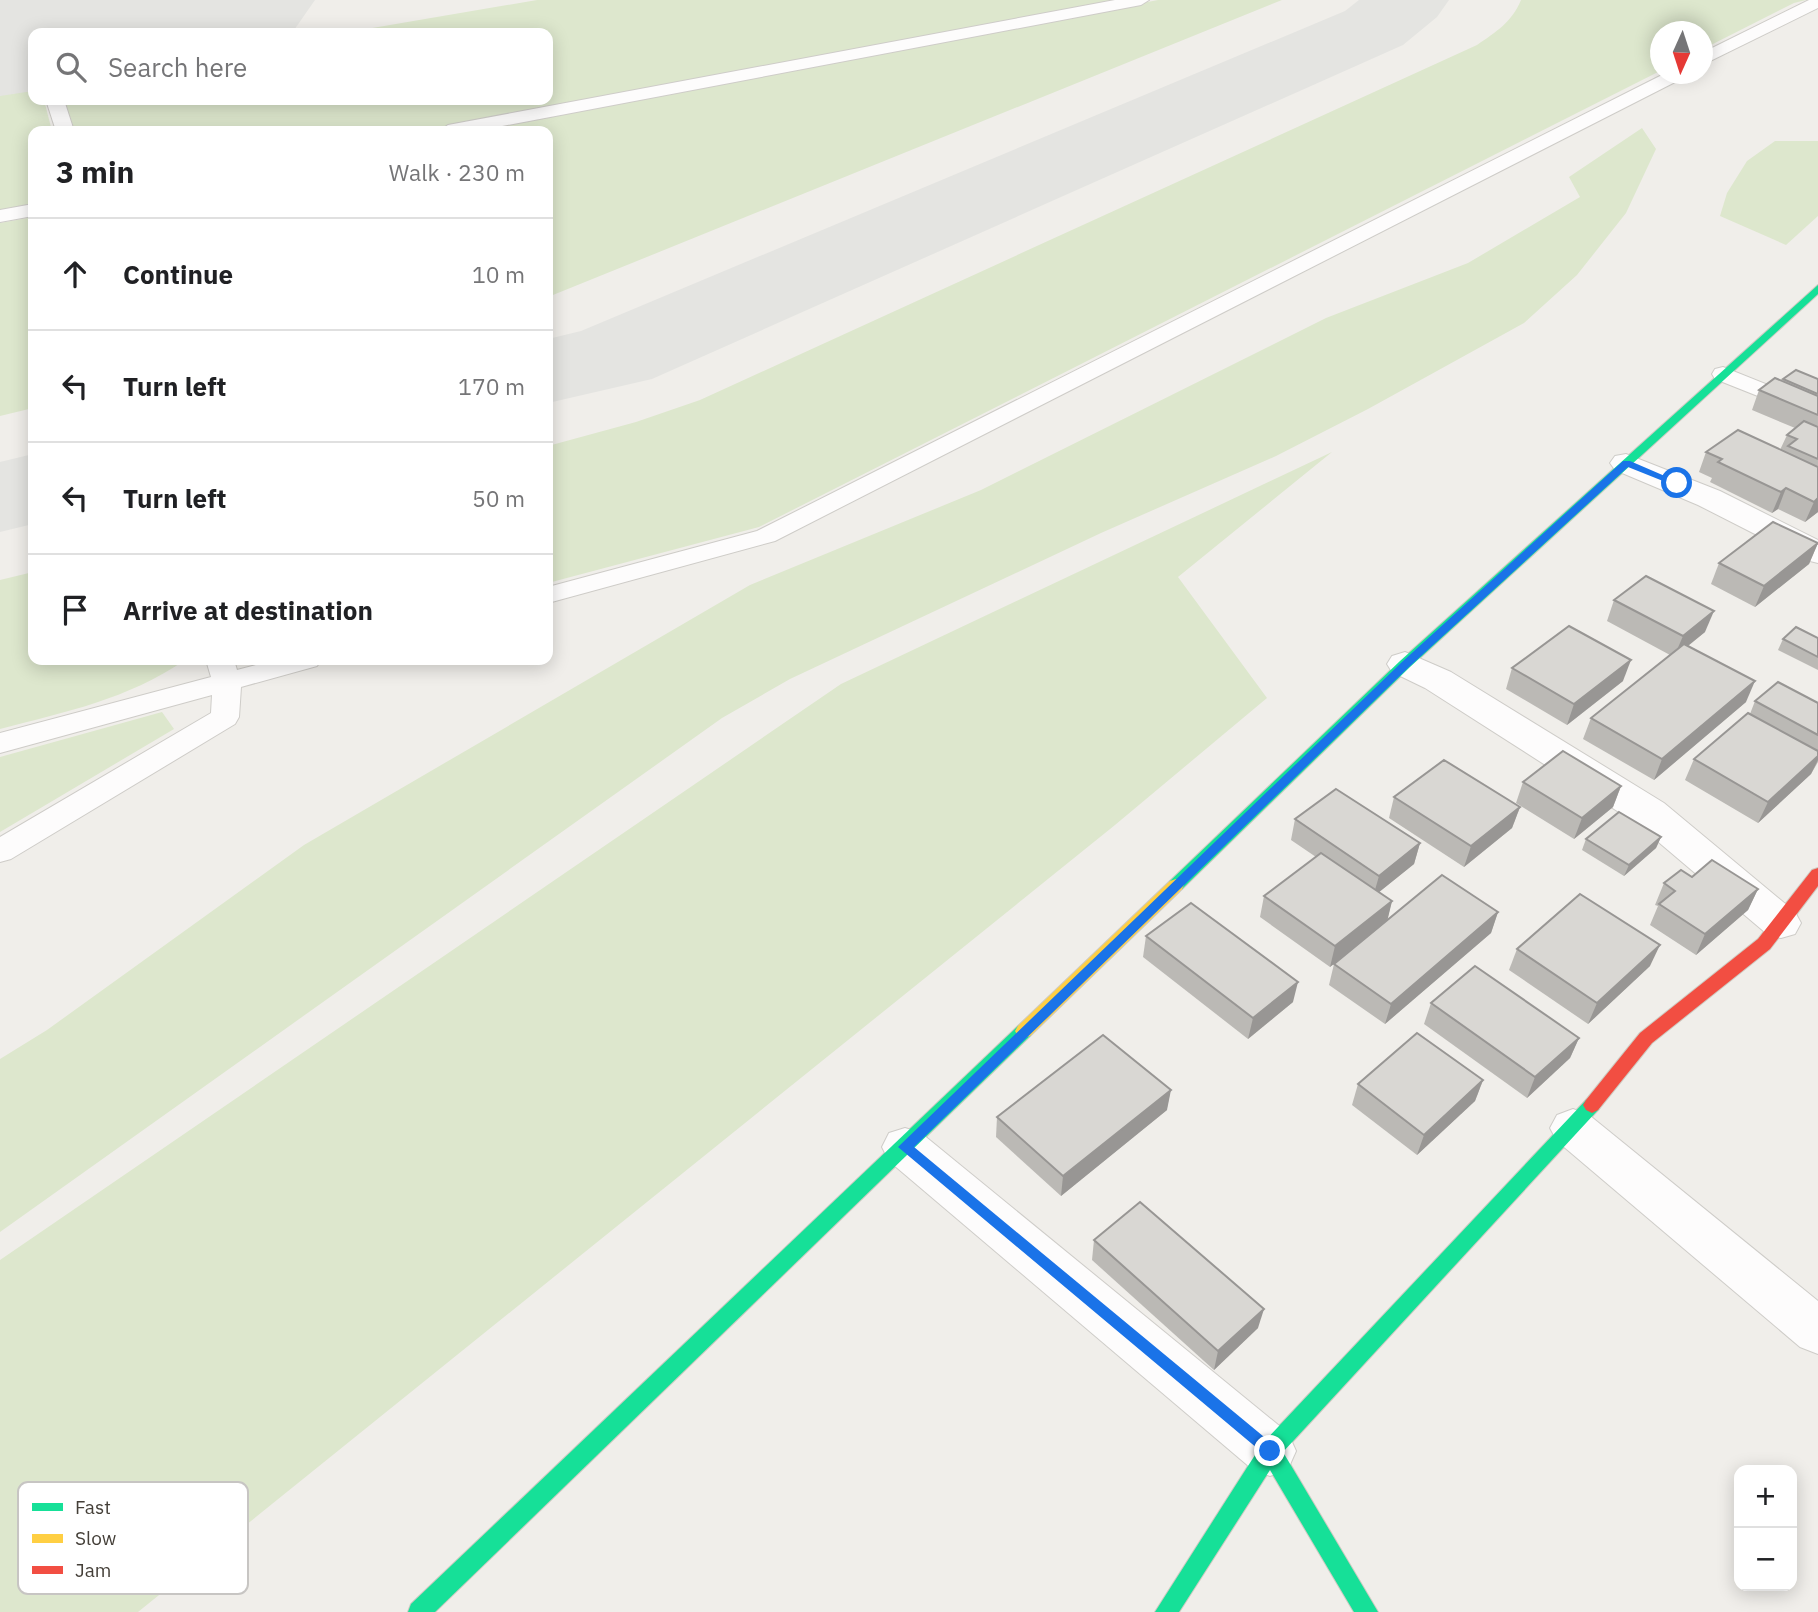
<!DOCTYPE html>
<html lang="en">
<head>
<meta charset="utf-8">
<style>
	:root { --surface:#fff; --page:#f2f2f2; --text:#202124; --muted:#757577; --line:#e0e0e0 }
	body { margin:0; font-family:"IBM Plex Sans",sans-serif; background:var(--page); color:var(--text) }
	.controls { position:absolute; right:21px; bottom:21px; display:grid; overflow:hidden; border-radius:14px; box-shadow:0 4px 18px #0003 }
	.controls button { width:63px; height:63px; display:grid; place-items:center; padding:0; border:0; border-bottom:2px solid var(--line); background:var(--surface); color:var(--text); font:35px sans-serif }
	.compass { position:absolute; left:1650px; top:21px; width:63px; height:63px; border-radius:50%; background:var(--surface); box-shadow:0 4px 18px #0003; rotate:183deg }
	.stop { position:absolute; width:21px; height:21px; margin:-16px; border:5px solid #1a73e8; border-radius:50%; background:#fff }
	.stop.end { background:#1a73e8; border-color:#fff; box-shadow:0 2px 7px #0008 }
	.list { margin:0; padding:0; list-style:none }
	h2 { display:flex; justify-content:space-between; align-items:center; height:91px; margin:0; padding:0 28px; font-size:30px }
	h2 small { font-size:23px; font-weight:400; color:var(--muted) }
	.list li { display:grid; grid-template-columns:46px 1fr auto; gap:21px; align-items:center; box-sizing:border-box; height:112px; padding:0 28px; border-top:2px solid var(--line) }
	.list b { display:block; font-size:26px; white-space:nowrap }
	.list em { font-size:23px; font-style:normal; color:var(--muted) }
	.icon { flex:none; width:38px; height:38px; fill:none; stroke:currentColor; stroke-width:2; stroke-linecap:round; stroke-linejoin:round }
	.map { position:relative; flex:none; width:1818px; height:1612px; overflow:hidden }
	.search { position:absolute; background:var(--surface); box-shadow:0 4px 18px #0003; left:28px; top:28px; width:525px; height:77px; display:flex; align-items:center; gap:18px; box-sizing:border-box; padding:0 24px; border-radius:14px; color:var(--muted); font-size:26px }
	.panel { position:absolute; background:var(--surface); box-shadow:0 4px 18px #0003; left:28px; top:126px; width:525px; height:539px; border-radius:14px }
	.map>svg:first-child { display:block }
</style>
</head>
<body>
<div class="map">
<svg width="1818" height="1612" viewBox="0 0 1818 1612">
	<rect width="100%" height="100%" fill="#f0eeea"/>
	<g fill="#dde7cd">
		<path d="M537 0H1120L430 131H75L64 100H548V33H343Z"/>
		<path d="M1158 0H1282L548 297V131H477Z"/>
		<path d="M1521 0H1806L1794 3 1703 49 1702 32H1660V71L759 527 548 583V446L636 422 700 400 1477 45C1496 32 1512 22 1521 0Z"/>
		<path d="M33 86V100H44L52 131H33V203L0 213V92Z"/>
		<path d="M1642 128 1656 149 1626 213 1577 275 1524 323 1368 409 1276 456 1101 533 790 679 722 718 0 1232V1059L47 1030 304 845 750 585 981 490 1326 318 1468 263 1580 197 1569 177Z"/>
		<path d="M1775 141H1818V216L1786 245 1720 216 1727 193 1747 161Z"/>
		<path d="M33 217V408L0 416V223Z"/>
		<path d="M1332 452 1178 577 1267 698 1115 825 138 1612H0V1260L841 684Z"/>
		<path d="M33 572V660H185C126 700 68 711 0 729V580Z"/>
		<path d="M162 712 174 729 0 832V757Z"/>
	</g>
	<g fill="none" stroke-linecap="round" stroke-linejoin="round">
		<g fill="#e4e4e1" fill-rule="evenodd">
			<path d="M1359 0H1449L1437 17 1403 45 652 379 548 403V339L581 331 1345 11Z"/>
			<path d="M33 454V524L0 532V462Z"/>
		</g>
		<path fill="#e4e4e1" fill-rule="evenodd" d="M0 0H315L292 33H33V91L0 96Z"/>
		<g stroke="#ceccc8" stroke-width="2">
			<g id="lane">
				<path d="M1115 0H1149L1141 5 476 131H439L448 125Z"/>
				<path d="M1809 0H1818V8L1702 65V53Z"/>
				<path d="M1664 74H1686L1683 78 775 541 548 603V587L757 531Z"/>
				<path d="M46 100H64L74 131H56Z"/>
				<path d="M33 204V216L0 222V210Z"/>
				<path d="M1723 367 1818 405V420L1715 379 1712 374 1715 369Z"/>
				<path d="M206 660H234L237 670 275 660H321L317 666 241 687 239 717 235 724 11 859 0 862V837L211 713 212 695 0 753V733L211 677Z"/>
			</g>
		</g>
		<g stroke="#ceccc8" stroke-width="2">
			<g id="street">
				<path d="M1626 454 1720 491 1818 540V563L1806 560 1698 505 1615 470 1610 463 1615 456Z"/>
				<path d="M1405 652 1451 672 1664 803 1795 912 1801 923 1795 934 1781 938 1767 934 1636 823 1425 688 1392 672 1387 664 1392 656Z"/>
				<path d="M1573 1109 1589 1115 1818 1301V1354L1800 1347 1557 1141 1550 1128 1557 1115Z"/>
				<path d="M905 1128 921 1133 1288 1433 1296 1451 1288 1469 1270 1476 1252 1469 889 1161 882 1147 889 1133Z"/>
			</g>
		</g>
		<g stroke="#cecbc2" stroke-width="2">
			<g id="fast">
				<path d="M1818 285V294L1410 667 1182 889H1170L1168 885 1170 881 1400 661Z"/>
				<path d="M1024 1024 1030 1026 1033 1031 1030 1036 435 1612H408L411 1604 1018 1026Z"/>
				<path d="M1592 1097 1598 1100 1601 1105 1598 1110 1283 1452 1378 1612H1354L1270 1470 1179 1612H1155L1262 1444 1586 1100Z"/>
			</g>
		</g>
		<g stroke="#cecbc2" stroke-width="2">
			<path id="slow" d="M1176 879 1182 881 1184 885 1182 889 1030 1036 1024 1038 1018 1036 1015 1031 1018 1026 1170 881Z"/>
		</g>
		<g stroke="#cecbc2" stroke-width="2">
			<path id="jam" d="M1818 868V886L1770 949 1652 1043 1598 1110 1592 1113 1586 1110 1583 1105 1586 1100 1640 1033 1758 939 1812 870Z"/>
		</g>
		<use href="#lane" fill="#fdfcfc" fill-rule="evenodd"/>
		<use href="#street" fill="#fdfcfc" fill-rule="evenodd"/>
		<use href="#fast" fill="#16e098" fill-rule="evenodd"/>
		<use href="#slow" fill="#ffcf43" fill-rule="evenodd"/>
		<use href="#jam" fill="#f24e42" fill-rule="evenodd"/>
	</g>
	<g fill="#bbb9b5">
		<path d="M1783 379H1818V512L1805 522 1778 509 1772 513 1710 482 1712 478 1699 472 1706 452 1780 450 1787 435 1795 428 1752 410 1759 390 1783 381Z"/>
		<path d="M1818 543 1809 564 1755 607 1711 584 1719 563Z"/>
		<path d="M1614 600 1705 632 1688 646 1746 702 1654 780 1583 739 1591 718 1670 655 1607 621Z"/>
		<path d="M1818 638V670L1778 650 1783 639Z"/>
		<path d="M1512 668 1623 681 1567 725 1506 689Z"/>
		<path d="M1755 701 1818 703V762L1811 774 1758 823 1685 780 1694 759 1750 714Z"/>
		<path d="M1523 782 1621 786 1613 807 1574 839 1516 803Z"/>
		<path d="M1394 797 1520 807 1512 828 1464 867 1389 818Z"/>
		<path d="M1295 819 1420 843 1414 864 1379 892 1392 901 1387 920 1498 912 1491 933 1385 1024 1329 985 1334 964 1341 958 1330 967 1260 917 1264 896 1316 857 1291 840Z"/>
		<path d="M1661 837 1656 848 1624 876 1582 850 1586 839Z"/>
		<path d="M1692 877 1758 889 1748 910 1696 955 1650 925 1658 906 1655 905 1664 883Z"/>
		<path d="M1146 936 1293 1002 1248 1039 1143 957Z"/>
		<path d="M1517 949 1650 966 1588 1024 1509 970Z"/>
		<path d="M1431 1003 1579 1038 1570 1058 1527 1098 1424 1024Z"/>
		<path d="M1483 1080 1475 1101 1417 1155 1352 1105 1358 1084Z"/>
		<path d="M1167 1110 1061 1196 996 1137 997 1117Z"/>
		<path d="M1094 1240 1258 1328 1214 1370 1092 1260Z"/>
	</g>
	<g fill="#989694">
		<path d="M1786 488 1778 509 1772 513 1781 492Z"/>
		<path d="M1818 498V512L1805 522 1814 502Z"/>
		<path d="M1818 543 1809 564 1755 607 1764 586Z"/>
		<path d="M1714 611 1705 632 1674 657 1683 636Z"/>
		<path d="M1631 660 1623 681 1567 725 1574 704Z"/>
		<path d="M1755 681 1746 702 1654 780 1662 759Z"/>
		<path d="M1818 756V760L1811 774 1758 823 1768 802Z"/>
		<path d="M1621 786 1613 807 1574 839 1582 818Z"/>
		<path d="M1520 807 1512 828 1464 867 1471 846Z"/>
		<path d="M1661 837 1656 848 1624 876 1629 865Z"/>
		<path d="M1420 843 1414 864 1373 897 1379 876Z"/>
		<path d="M1758 889 1748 910 1696 955 1705 934Z"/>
		<path d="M1392 901 1387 922 1330 967 1335 946Z"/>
		<path d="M1498 912 1491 933 1385 1024 1391 1004Z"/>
		<path d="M1660 945 1650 966 1588 1024 1597 1003Z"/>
		<path d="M1298 982 1293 1002 1248 1039 1253 1018Z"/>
		<path d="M1579 1038 1570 1058 1527 1098 1535 1077Z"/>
		<path d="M1483 1080 1475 1101 1417 1155 1424 1135Z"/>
		<path d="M1171 1090 1167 1110 1061 1196 1063 1176Z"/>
		<path d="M1264 1309 1258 1328 1214 1370 1218 1351Z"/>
	</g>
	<g fill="#d9d7d3" stroke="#989694" stroke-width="2">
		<path d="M1796 370 1818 379V394L1783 379Z"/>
		<path d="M1775 378 1818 396V415L1759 390Z"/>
		<path d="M1804 421 1818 427V459L1788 446 1797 439 1787 435Z"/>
		<path d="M1738 430 1818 467V498L1814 502 1786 488 1781 492 1718 462 1722 459 1706 452Z"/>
		<path d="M1773 522 1818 543 1764 586 1719 563Z"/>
		<path d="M1646 576 1714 611 1683 636 1614 600Z"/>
		<path d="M1569 626 1631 660 1574 704 1512 668Z"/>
		<path d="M1796 627 1818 638V657L1783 639Z"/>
		<path d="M1684 644 1755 681 1662 759 1591 718Z"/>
		<path d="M1778 682 1818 703V735L1755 701Z"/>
		<path d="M1748 713 1818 751V756L1768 802 1694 759Z"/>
		<path d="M1563 751 1621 786 1582 818 1523 782Z"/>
		<path d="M1444 760 1520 807 1471 846 1394 797Z"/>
		<path d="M1336 789 1420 843 1379 876 1295 819Z"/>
		<path d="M1619 812 1661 837 1629 865 1586 839Z"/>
		<path d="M1321 853 1392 901 1335 946 1264 896Z"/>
		<path d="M1712 860 1758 889 1705 934 1659 904 1675 891 1664 883 1681 870 1692 877Z"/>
		<path d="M1442 875 1498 912 1391 1004 1334 964Z"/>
		<path d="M1580 894 1660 945 1597 1003 1517 949Z"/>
		<path d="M1191 903 1298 982 1253 1018 1146 936Z"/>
		<path d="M1475 966 1579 1038 1535 1077 1431 1003Z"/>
		<path d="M1417 1033 1483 1080 1424 1135 1358 1084Z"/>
		<path d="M1103 1035 1171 1090 1063 1176 997 1117Z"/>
		<path d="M1140 1202 1264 1309 1218 1351 1094 1240Z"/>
	</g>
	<path fill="#1a73e8" d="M1623 461H1630L1681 483 1673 485 1628 467 1409 667 914 1147 1275 1446 1277 1451 1275 1456 1270 1459 898 1147 1402 662Z"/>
	<rect x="18" y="1482" width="230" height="112" rx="10" fill="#fff" stroke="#c7c5c3" stroke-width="2"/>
	<rect x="32" y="1503" width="31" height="8" fill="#16e098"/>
	<rect x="32" y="1534" width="31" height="9" fill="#ffcf43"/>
	<rect x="32" y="1566" width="31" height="8" fill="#f24e42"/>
	<g font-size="19" fill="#443f38">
		<text x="75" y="1514">Fast</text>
		<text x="75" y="1545">Slow</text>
		<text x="75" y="1577">Jam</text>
	</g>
</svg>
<div class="controls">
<button>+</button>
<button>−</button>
</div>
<svg class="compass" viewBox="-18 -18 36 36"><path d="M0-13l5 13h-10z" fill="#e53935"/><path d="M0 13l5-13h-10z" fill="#757577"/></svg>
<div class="stop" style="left:1677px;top:483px"></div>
<div class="stop end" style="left:1270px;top:1451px"></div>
<div class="search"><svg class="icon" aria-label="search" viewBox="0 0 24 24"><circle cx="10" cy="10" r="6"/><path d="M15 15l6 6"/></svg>Search here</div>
<section class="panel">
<h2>3 min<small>Walk · 230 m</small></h2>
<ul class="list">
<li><svg class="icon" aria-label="ahead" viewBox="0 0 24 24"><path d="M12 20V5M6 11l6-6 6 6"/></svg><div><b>Continue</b></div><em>10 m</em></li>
<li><svg class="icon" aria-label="left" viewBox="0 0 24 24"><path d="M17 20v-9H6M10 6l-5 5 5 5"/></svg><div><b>Turn left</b></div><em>170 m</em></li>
<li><svg class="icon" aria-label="left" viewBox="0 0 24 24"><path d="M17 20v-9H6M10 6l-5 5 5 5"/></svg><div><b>Turn left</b></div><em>50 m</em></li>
<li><svg class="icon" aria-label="arrive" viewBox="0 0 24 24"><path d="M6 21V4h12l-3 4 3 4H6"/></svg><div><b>Arrive at destination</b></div></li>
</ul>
</section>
</div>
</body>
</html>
